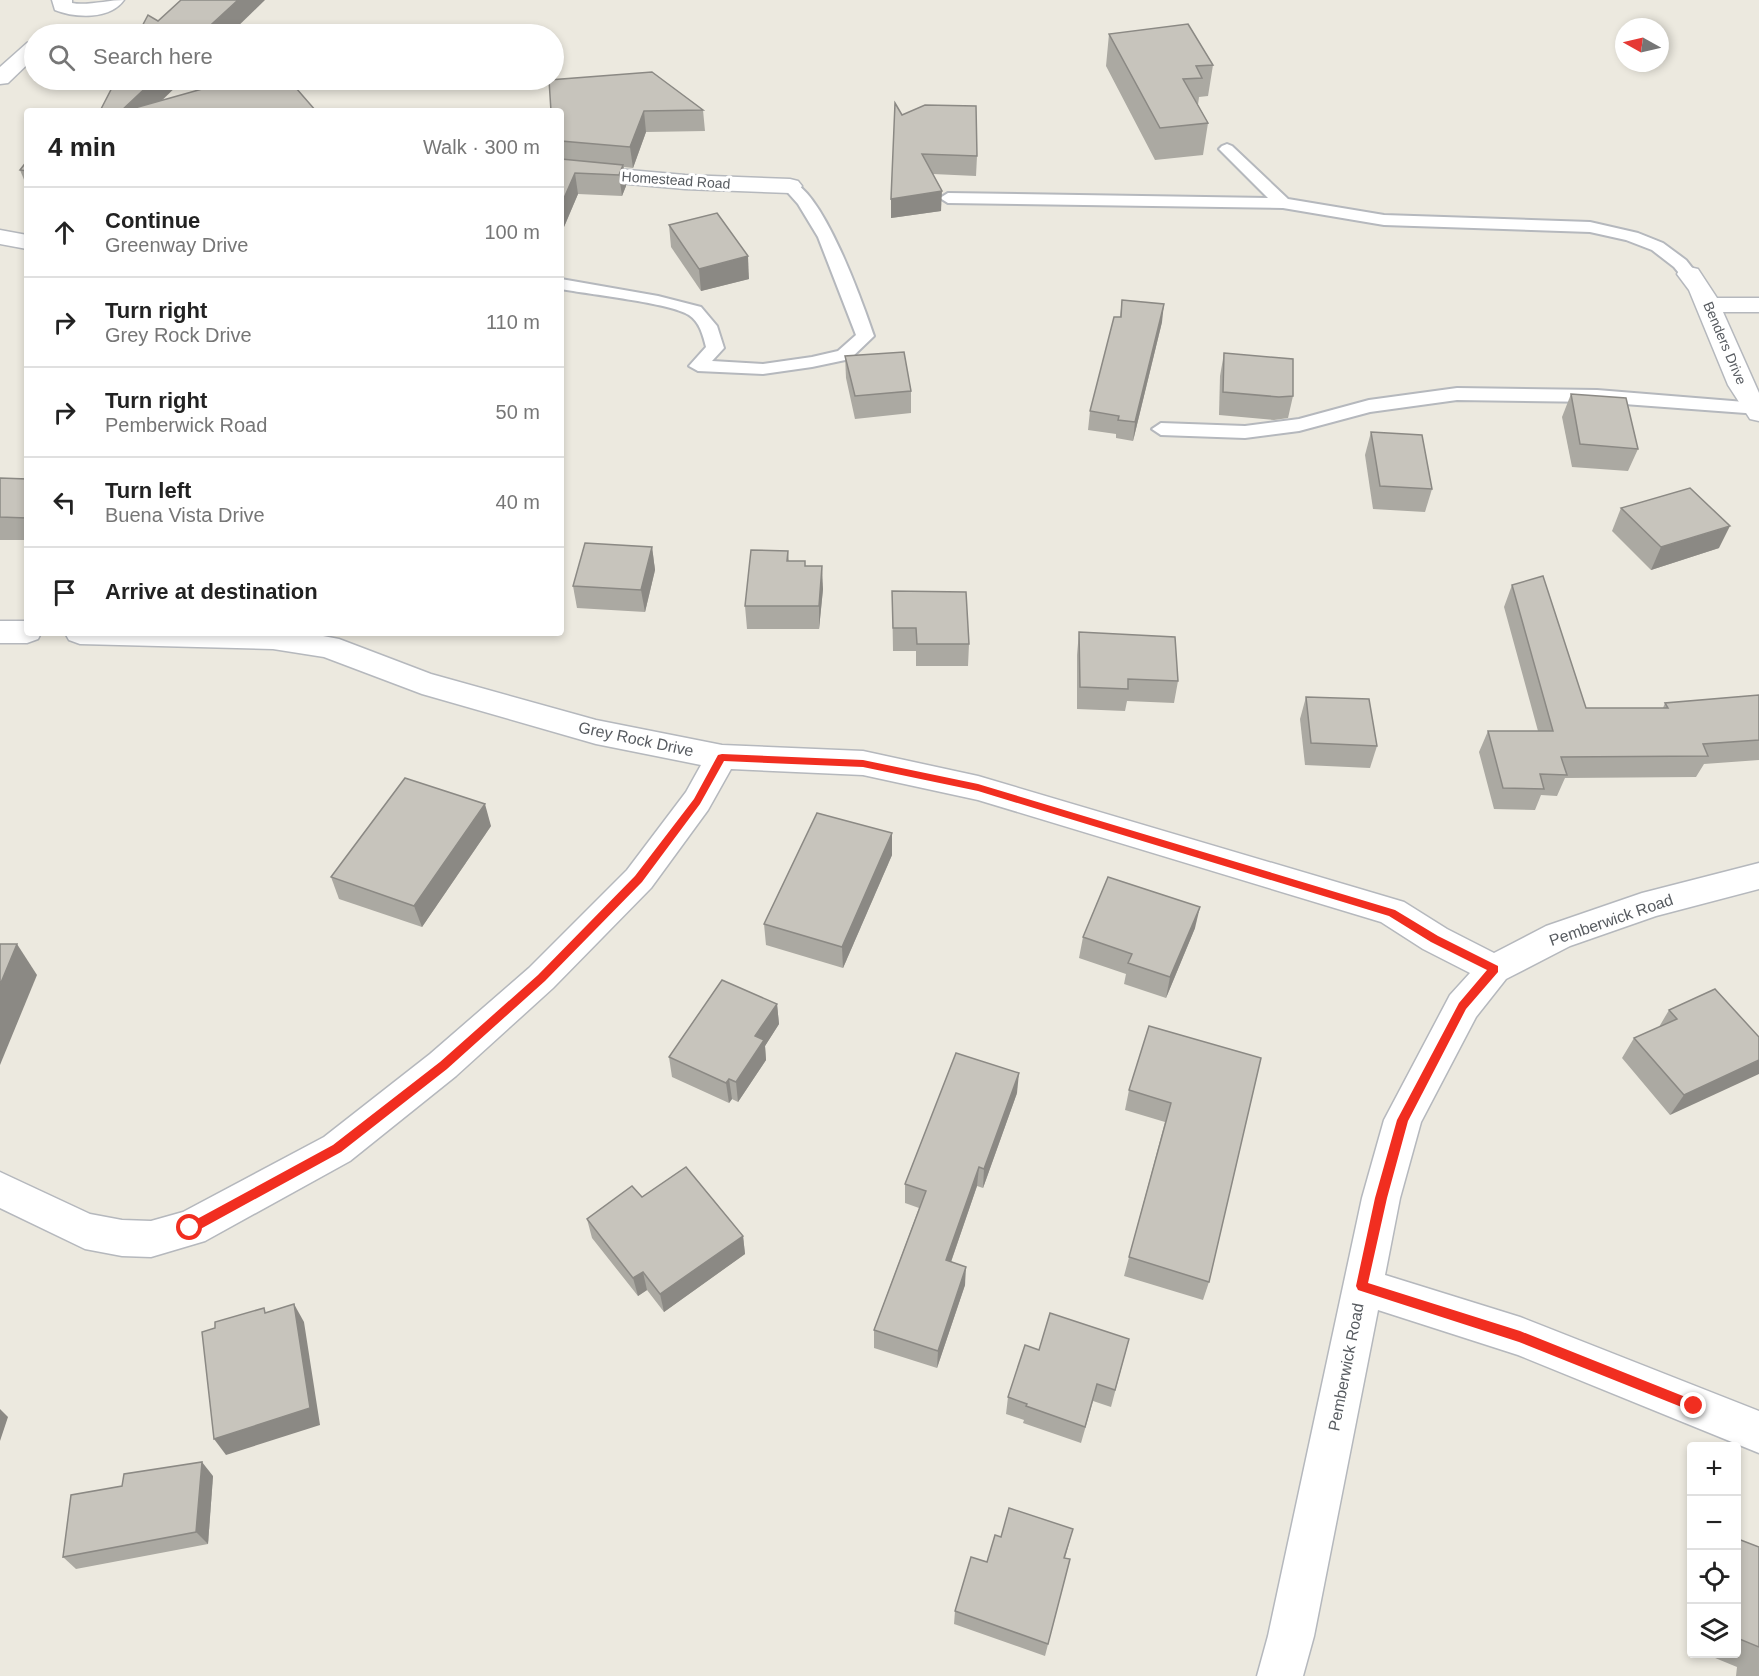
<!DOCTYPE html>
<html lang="en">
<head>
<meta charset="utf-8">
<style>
	:root { --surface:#fff; --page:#f6f6f6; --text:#222; --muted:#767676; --line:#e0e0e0 }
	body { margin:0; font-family:Arial,sans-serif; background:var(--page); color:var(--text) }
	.controls { position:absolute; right:18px; bottom:18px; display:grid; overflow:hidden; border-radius:6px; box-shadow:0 3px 9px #0003 }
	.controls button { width:54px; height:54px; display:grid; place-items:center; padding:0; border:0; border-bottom:2px solid var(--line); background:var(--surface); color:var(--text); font:30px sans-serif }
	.compass { position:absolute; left:1615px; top:18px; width:54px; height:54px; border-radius:50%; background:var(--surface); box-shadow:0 3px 9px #0003; rotate:278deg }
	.stop { position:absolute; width:18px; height:18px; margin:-14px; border:4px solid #f12e20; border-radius:50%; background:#fff }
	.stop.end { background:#f12e20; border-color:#fff; box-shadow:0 2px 6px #0008 }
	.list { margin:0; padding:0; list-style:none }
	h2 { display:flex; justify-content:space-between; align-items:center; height:78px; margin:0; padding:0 24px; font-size:26px }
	h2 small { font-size:20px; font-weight:400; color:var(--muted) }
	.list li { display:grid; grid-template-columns:39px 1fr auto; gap:18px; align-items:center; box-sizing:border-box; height:90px; padding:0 24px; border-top:2px solid var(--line) }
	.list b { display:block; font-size:22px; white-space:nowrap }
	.list p { margin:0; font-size:20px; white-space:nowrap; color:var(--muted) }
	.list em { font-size:20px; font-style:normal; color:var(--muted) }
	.icon { flex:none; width:33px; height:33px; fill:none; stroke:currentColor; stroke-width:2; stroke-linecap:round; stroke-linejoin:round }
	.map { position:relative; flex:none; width:1759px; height:1676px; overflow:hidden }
	.search { position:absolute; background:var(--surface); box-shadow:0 3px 9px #0003; left:24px; top:24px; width:540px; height:66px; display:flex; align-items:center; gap:15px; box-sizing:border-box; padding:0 21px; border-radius:33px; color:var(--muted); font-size:22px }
	.panel { position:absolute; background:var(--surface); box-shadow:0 3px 9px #0003; left:24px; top:108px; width:540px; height:528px; border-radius:6px }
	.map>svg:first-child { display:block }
</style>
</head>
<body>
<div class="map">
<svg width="1759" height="1676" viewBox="0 0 1759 1676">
	<rect width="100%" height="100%" fill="#ece9df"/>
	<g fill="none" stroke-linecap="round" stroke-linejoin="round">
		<g stroke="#b5b8bd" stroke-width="4">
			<g id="lane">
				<path d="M1227 144 1232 146 1288 199 1384 215 1590 222 1638 233 1663 243 1686 260 1697 274 1689 279 1683 278 1674 267 1652 250 1626 240 1590 232 1384 225 1283 208 948 203 940 198 948 193 1268 198 1219 149 1222 146Z"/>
				<path d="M790 181C823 190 863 304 874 336L850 359 812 367 763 374 698 371 689 366 706 347C703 336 700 322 689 315 671 303 587 294 561 289V279L658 296 701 307 717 326 724 348 712 361 763 364 812 357 838 351 856 335 818 237 798 204 782 186Z"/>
				<path d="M1457 388 1597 390 1757 403 1759 414 1597 402 1457 400 1370 412 1299 431 1245 438 1161 435 1152 429 1161 423 1245 426 1299 419 1369 400Z"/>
			</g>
		</g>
		<g stroke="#b5b8bd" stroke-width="3">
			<g id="street">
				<path d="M52 0H72V3C87 6 108 0 124 0 110 20 75 18 55 10Z"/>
				<path d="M34 41V58L8 83 0 84V67L27 43Z"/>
				<path d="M561 164 685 175 790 179 798 181 802 186 798 191 790 193 685 189 561 178Z"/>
				<path d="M0 230 27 235V249L0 244Z"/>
				<path d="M1689 267 1698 269 1717 298H1759V312H1723L1759 393V421L1750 419 1728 385 1689 290 1677 274 1680 269Z"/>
				<path d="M0 621H27V633H41L38 639 27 643H0Z"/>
				<path d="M65 633H307L339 639 431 674 596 720 722 745 863 751 978 776 1404 902 1447 929 1494 953 1546 926 1642 893 1759 863V889L1656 916 1570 946 1506 979 1476 1017 1421 1122 1400 1198 1385 1275 1520 1317 1759 1411V1453L1518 1355 1378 1310 1314 1636 1303 1676H1257L1268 1636 1362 1198 1384 1120 1450 995 1470 973 1423 949 1381 922 978 800 863 775 731 769 708 810 651 888 553 988 456 1076 350 1161 205 1241 151 1257 122 1256 85 1249 0 1208V1172L90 1214 122 1220 151 1221 183 1212 324 1137 430 1054 529 968 627 870 686 792 701 765 596 744 422 694 324 657 273 649 80 644 69 640Z"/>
			</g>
		</g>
		<use href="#lane" fill="#fff" fill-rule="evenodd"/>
		<use href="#street" fill="#fff" fill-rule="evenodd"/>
	</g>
	<g fill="#aba9a2">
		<path d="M1109 34 1213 65 1208 96 1199 97 1198 105 1208 123 1203 155 1155 160 1106 66Z"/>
		<path d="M703 110 705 131 646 132 633 168 624 167 626 186 622 196 578 194 561 234V111Z"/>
		<path d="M902 115 977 156 976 176 933 174 941 211 891 218V199Z"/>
		<path d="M27 161V187L20 170Z"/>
		<path d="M669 225 749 279 701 291 671 247Z"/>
		<path d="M1122 300 1162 322 1133 441 1116 438V434L1088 430 1090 411 1120 317Z"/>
		<path d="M1224 353 1293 396 1288 418 1274 420 1219 415 1220 376Z"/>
		<path d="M845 356 911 391V413L855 419 846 378Z"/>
		<path d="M1571 394 1638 449 1628 471 1572 467 1562 417Z"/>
		<path d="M1371 432 1432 489 1425 512 1373 509 1365 455Z"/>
		<path d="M0 478 27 479V540H0Z"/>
		<path d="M1621 508 1719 548 1651 570 1612 531Z"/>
		<path d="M652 547 655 570 645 612 577 608 573 586Z"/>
		<path d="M788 551 789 561H805V566L823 589 819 629H747L745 606Z"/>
		<path d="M1512 585 1586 708H1663L1665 703 1759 695V760L1704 764 1696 777 1565 778 1557 796 1541 795 1535 810 1494 809 1479 752 1488 731H1538L1504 607Z"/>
		<path d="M892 591 969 644 968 666H916V651H893Z"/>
		<path d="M1079 632 1178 681 1174 703 1127 701 1125 711 1077 709V655Z"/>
		<path d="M1306 697 1377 746 1370 768 1305 765 1300 719Z"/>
		<path d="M491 826 422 927 339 899 331 877Z"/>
		<path d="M892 833V855L843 968 766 945 764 924Z"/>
		<path d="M1195 928 1166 998 1124 984 1126 974 1079 958 1083 937Z"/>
		<path d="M777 1004 779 1024 765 1046 766 1060 738 1102 732 1099 729 1103 672 1077 669 1057Z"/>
		<path d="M1669 1010 1759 1037 1670 1115 1622 1058 1634 1038 1659 1027Z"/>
		<path d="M1261 1058 1209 1282 1203 1300 1124 1276 1165 1122 1125 1110 1129 1090Z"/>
		<path d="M1017 1093 983 1188 977 1186 951 1262 965 1285 937 1368 874 1348V1330L919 1208 905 1203V1184Z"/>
		<path d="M642 1197 743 1236 745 1254 664 1312 647 1290 638 1296 592 1238 587 1219Z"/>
		<path d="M1129 1339 1111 1407 1093 1401 1081 1443 1023 1423 1024 1420 1006 1414 1008 1397 1039 1350Z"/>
		<path d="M213 1476 208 1544 76 1569 63 1557Z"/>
		<path d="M1073 1529 1065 1558 1070 1559 1045 1656 954 1624 955 1611 987 1562 1001 1537Z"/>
		<path d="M1738 1539 1759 1547V1676H1736L1737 1667 1703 1653H1737V1540Z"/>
	</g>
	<g fill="#8b8984">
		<path d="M238 0H265L230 34H201Z"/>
		<path d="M154 80H183L151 111H121Z"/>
		<path d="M644 111 646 132 633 168 630 147Z"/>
		<path d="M623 165 626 186 622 196 619 175Z"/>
		<path d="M575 173 578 194 561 234V205Z"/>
		<path d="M942 191 941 211 891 218V199Z"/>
		<path d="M748 256 749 279 701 291 699 269Z"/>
		<path d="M1164 304 1162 322 1133 441 1135 422Z"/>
		<path d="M1730 526 1719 548 1651 570 1661 547Z"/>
		<path d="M652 547 655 570 645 612 641 590Z"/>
		<path d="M822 566 823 589 819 629V606Z"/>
		<path d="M485 804 491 826 422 927 414 906Z"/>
		<path d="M892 833V855L843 968 842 947Z"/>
		<path d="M1200 907 1195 928 1166 998 1170 977Z"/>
		<path d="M17 944 37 975 0 1065V985Z"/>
		<path d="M777 1004 779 1024 765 1046 766 1060 738 1102 736 1082 755 1036Z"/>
		<path d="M1759 1060V1074L1670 1115 1684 1095Z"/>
		<path d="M1019 1073 1017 1093 983 1188 984 1169Z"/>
		<path d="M729 1079 732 1099 729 1103 726 1083Z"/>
		<path d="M979 1167 977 1186 945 1279 946 1260Z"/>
		<path d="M743 1236 745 1254 664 1312 660 1294Z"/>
		<path d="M966 1267 965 1285 937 1368 938 1351Z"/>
		<path d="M643 1272 647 1290 638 1296 633 1278Z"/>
		<path d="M294 1304 304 1322 320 1425 226 1455 214 1439Z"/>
		<path d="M0 1409 8 1417 0 1441Z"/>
		<path d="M202 1462 213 1476 208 1544 196 1532Z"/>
	</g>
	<g fill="#c7c4bc" stroke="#8b8984" stroke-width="1.5">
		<path d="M181 0H238L201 34H138L148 15 158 21Z"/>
		<path d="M1188 24 1213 65 1196 66 1202 78 1183 79 1208 123 1160 128 1109 34Z"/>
		<path d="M652 72 703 110 644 111 630 147 561 141V111H551L549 80Z"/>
		<path d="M116 80H154L121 111H100Z"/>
		<path d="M234 80H289L316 111H124Z"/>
		<path d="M895 103 902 115 925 105 976 106 977 156 922 154 942 191 891 199Z"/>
		<path d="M561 159 623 165 619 175 575 173 561 205Z"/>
		<path d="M27 161V171L20 170Z"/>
		<path d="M717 213 748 256 699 269 669 225Z"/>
		<path d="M1122 300 1164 304 1135 422 1118 420 1119 416 1090 411 1114 317H1121Z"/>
		<path d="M904 352 911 391 855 396 845 356Z"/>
		<path d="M1224 353 1293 359V396L1279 397 1223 392Z"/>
		<path d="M1571 394 1626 398 1638 449 1580 444Z"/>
		<path d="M1371 432 1422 435 1432 489 1380 486Z"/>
		<path d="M0 478 27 479V518L0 517Z"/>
		<path d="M1690 488 1730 526 1661 547 1621 508Z"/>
		<path d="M585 543 652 547 641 590 573 586Z"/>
		<path d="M751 550 788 551 787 561H805V566H822L819 606H745Z"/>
		<path d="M1543 576 1586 708H1668L1665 703 1759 695V740L1703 744 1708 756 1561 757 1567 775 1540 774 1544 789 1503 788 1488 731H1553L1512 585Z"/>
		<path d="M892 591 966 592 969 644H917L916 628H893Z"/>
		<path d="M1079 632 1175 637 1178 681 1128 679V689L1080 687Z"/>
		<path d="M1306 697 1369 699 1377 746 1311 743Z"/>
		<path d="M405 778 485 804 414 906 331 877Z"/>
		<path d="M817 813 892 833 842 947 764 924Z"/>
		<path d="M1108 877 1200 907 1170 977 1128 963 1132 954 1083 937Z"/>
		<path d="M0 944H17L0 985Z"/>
		<path d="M722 980 777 1004 755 1036 764 1040 736 1082 729 1079 726 1083 669 1057Z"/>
		<path d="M1715 989 1759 1037V1060L1684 1095 1634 1038 1677 1019 1669 1010Z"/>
		<path d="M1149 1026 1261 1058 1209 1282 1129 1257 1171 1103 1129 1090Z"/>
		<path d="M956 1053 1019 1073 984 1169 979 1167 946 1260 966 1267 938 1351 874 1330 926 1191 905 1184Z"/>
		<path d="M686 1167 743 1236 660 1294 643 1272 633 1278 587 1219 632 1186 642 1197Z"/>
		<path d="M294 1304 310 1408 214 1439 202 1332 215 1328V1322L264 1308 265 1313Z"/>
		<path d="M1050 1313 1129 1339 1115 1390 1097 1384 1085 1427 1026 1406 1027 1404 1008 1397 1025 1345 1039 1350Z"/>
		<path d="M202 1462 196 1532 63 1557 71 1495 122 1486 124 1474Z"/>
		<path d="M1009 1508 1073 1529 1064 1558 1070 1559 1048 1644 955 1611 971 1557 987 1562 995 1535 1001 1537Z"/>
		<path d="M1738 1539 1759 1547V1647L1737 1638V1548Z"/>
	</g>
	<path fill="#f12e20" d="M722 754 863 760 978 784 1395 910 1438 936 1498 966V972L1466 1009 1408 1121 1387 1198 1368 1283 1520 1331 1698 1402V1410L1694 1412 1519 1342 1358 1290 1356 1286 1375 1198 1397 1120 1459 1003 1487 970 1431 942 1389 916 978 791 863 767 724 761 700 804 642 882 545 981 447 1069 341 1152 195 1232H186V1225L333 1145 440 1062 538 975 635 876 694 799 718 755Z"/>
	<g text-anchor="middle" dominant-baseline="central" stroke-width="6" stroke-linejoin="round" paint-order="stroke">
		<g font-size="14" fill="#585c61" stroke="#fff">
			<text transform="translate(676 180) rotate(4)">Homestead Road</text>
			<text transform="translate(1725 343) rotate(67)">Benders Drive</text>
		</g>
		<g font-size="16" fill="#585c61" stroke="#fff">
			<text transform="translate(636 739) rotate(12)">Grey Rock Drive</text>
			<text transform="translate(1611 920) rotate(-19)">Pemberwick Road</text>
			<text transform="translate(1346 1367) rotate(-79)">Pemberwick Road</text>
		</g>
	</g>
</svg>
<div class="controls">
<button>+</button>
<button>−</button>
<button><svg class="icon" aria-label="locate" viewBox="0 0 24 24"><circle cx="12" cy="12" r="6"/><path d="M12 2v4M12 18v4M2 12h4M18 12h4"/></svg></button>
<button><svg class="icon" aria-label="layers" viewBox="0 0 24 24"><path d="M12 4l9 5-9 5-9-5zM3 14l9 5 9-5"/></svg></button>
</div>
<svg class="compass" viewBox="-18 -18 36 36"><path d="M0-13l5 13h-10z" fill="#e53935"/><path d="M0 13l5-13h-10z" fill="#767676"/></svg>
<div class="stop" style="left:190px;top:1228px"></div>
<div class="stop end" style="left:1694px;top:1406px"></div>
<div class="search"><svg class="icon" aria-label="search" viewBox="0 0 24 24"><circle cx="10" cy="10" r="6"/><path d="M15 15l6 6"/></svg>Search here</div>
<section class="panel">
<h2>4 min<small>Walk · 300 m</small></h2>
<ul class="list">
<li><svg class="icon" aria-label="ahead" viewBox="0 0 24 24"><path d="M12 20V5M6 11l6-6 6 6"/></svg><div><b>Continue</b><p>Greenway Drive</p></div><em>100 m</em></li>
<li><svg class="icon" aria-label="right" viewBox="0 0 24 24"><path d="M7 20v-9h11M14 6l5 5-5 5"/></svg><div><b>Turn right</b><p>Grey Rock Drive</p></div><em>110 m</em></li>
<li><svg class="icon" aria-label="right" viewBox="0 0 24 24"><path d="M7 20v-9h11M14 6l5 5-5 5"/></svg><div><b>Turn right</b><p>Pemberwick Road</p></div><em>50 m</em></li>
<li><svg class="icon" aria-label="left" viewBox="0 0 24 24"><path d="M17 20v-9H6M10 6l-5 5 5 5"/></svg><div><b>Turn left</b><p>Buena Vista Drive</p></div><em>40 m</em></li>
<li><svg class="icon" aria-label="arrive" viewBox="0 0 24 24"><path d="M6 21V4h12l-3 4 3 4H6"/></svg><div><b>Arrive at destination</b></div></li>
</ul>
</section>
</div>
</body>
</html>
